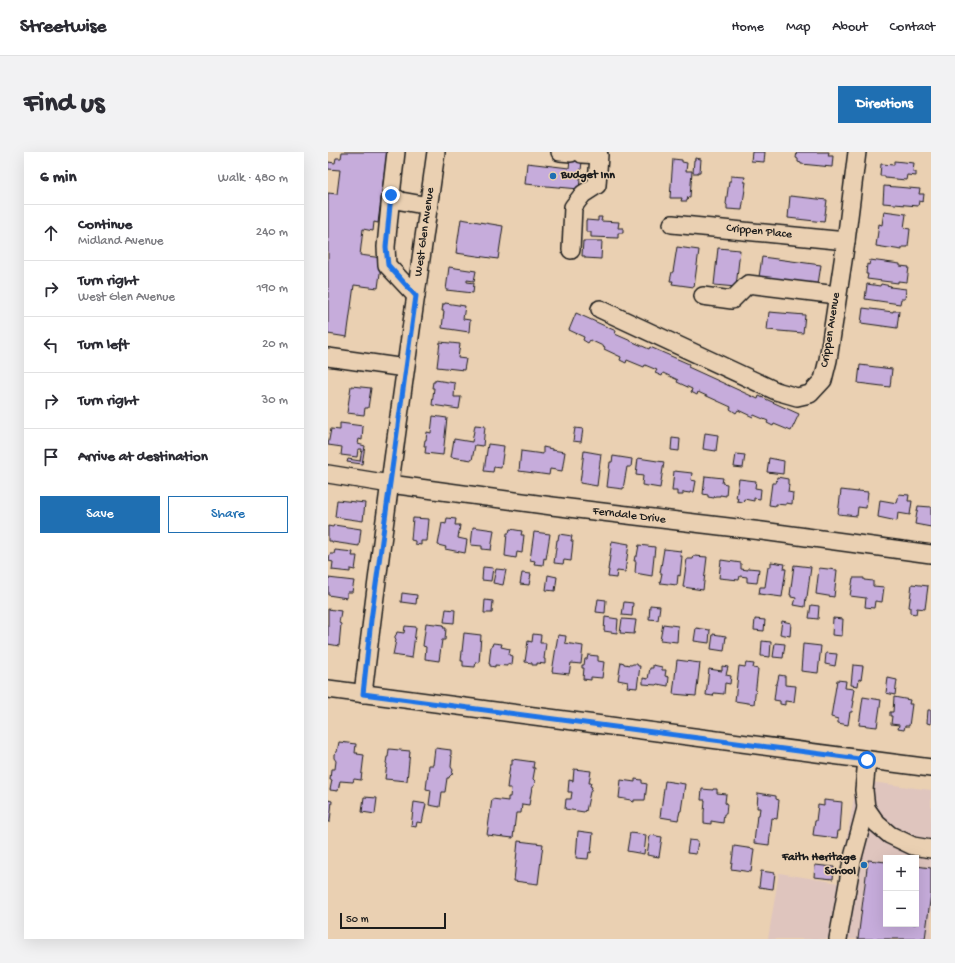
<!DOCTYPE html>
<html lang="en">
<head>
<meta charset="utf-8">
<style>
	:root { --surface:#fff; --page:#f2f2f3; --text:#2b2b33; --muted:#7c7c81; --line:#e1e1e2; --accent:#1f6fb2 }
	body { margin:0; font-family:"Gochi Hand",sans-serif; background:var(--page); color:var(--text) }
	.controls { position:absolute; right:12px; bottom:12px; display:grid; overflow:hidden; border-radius:0px; box-shadow:0 4px 16px #0002 }
	.controls button { width:36px; height:36px; display:grid; place-items:center; padding:0; border:0; border-bottom:1px solid var(--line); background:var(--surface); color:var(--text); font:20px sans-serif }
	.scale { position:absolute; left:12px; bottom:10px; width:106px; box-sizing:border-box; padding-left:4px; border:2px solid #1c1c1c; border-top:0; font-size:11px; line-height:14px; white-space:nowrap; color:#1c1c1c; -webkit-text-stroke:3px #ead0b2; paint-order:stroke }
	.stop { position:absolute; width:12px; height:12px; margin:-9px; border:3px solid #1a73e8; border-radius:50%; background:#fff }
	.stop.end { background:#1a73e8; border-color:#fff; box-shadow:0 1px 4px #0008 }
	.list { margin:0; padding:0; list-style:none }
	h2 { display:flex; justify-content:space-between; align-items:center; height:52px; margin:0; padding:0 16px; font-size:17px }
	h2 small { font-size:13px; font-weight:400; color:var(--muted) }
	.list li { display:grid; grid-template-columns:26px 1fr auto; gap:12px; align-items:center; box-sizing:border-box; height:56px; padding:0 16px; border-top:1px solid var(--line) }
	.list b { display:block; font-size:15px; white-space:nowrap }
	.list p { margin:0; font-size:13px; white-space:nowrap; color:var(--muted) }
	.list em { font-size:13px; font-style:normal; color:var(--muted) }
	.actions { display:flex; gap:8px; padding:12px 16px }
	.actions a { flex:1; padding:9px 0; border:1px solid var(--accent); border-radius:0px; text-align:center; font-size:14px; color:var(--accent) }
	.actions .main { background:var(--accent); color:#fff }
	.icon { flex:none; width:22px; height:22px; fill:none; stroke:currentColor; stroke-width:2; stroke-linecap:round; stroke-linejoin:round }
	.map { position:relative; flex:none; width:603px; height:787px; overflow:hidden; border-radius:0px }
	header { display:flex; align-items:center; gap:24px; box-sizing:border-box; height:56px; padding:0 20px; background:var(--surface); border-bottom:1px solid var(--line) }
	header strong { font-size:19px }
	nav { display:flex; gap:22px; margin-inline-start:auto; font-size:14px }
	.intro { display:flex; align-items:center; justify-content:space-between; box-sizing:border-box; height:96px; padding:0 24px }
	h1 { margin:0; font-size:28px }
	.button { padding:10px 18px; border-radius:0px; background:var(--accent); color:#fff; font-size:14px; font-weight:700 }
	main { display:flex; gap:24px; padding:0 24px }
	aside { flex:1; background:var(--surface); border-radius:0px; box-shadow:0 4px 16px #0002 }
	.map>svg:first-child { display:block }
</style>
</head>
<body>
<header>
<strong>Streetwise</strong>
<nav><a>Home</a><a>Map</a><a>About</a><a>Contact</a></nav>
</header>
<div class="intro"><h1>Find us</h1><a class="button">Directions</a></div>
<main>
<aside>
<h2>6 min<small>Walk · 480 m</small></h2>
<ul class="list">
<li><svg class="icon" aria-label="ahead" viewBox="0 0 24 24"><path d="M12 20V5M6 11l6-6 6 6"/></svg><div><b>Continue</b><p>Midland Avenue</p></div><em>240 m</em></li>
<li><svg class="icon" aria-label="right" viewBox="0 0 24 24"><path d="M7 20v-9h11M14 6l5 5-5 5"/></svg><div><b>Turn right</b><p>West Glen Avenue</p></div><em>190 m</em></li>
<li><svg class="icon" aria-label="left" viewBox="0 0 24 24"><path d="M17 20v-9H6M10 6l-5 5 5 5"/></svg><div><b>Turn left</b></div><em>20 m</em></li>
<li><svg class="icon" aria-label="right" viewBox="0 0 24 24"><path d="M7 20v-9h11M14 6l5 5-5 5"/></svg><div><b>Turn right</b></div><em>30 m</em></li>
<li><svg class="icon" aria-label="arrive" viewBox="0 0 24 24"><path d="M6 21V4h12l-3 4 3 4H6"/></svg><div><b>Arrive at destination</b></div></li>
</ul>
<div class="actions"><a class="main">Save</a><a>Share</a></div>
</aside>
<div class="map">
<svg width="603" height="787" viewBox="0 0 603 787">
	<rect width="100%" height="100%" fill="#ead0b2"/>
	<filter id="ink" filterUnits="userSpaceOnUse"><feTurbulence type="fractalNoise" baseFrequency=".025" numOctaves="2"/><feDisplacementMap in="SourceGraphic" scale="8" xChannelSelector="R" yChannelSelector="G"/><feConvolveMatrix kernelMatrix="1 2 1 2 8 2 1 2 1" color-interpolation-filters="sRGB"/></filter>
	<g filter="url(#ink)">
		<path fill="#dfc5be" fill-rule="evenodd" d="M529 628 603 638V787H440L451 721 511 731ZM558 706H588V772H558Z"/>
		<g fill="#c6acdb" stroke="#1c1c1c">
			<path d="M14 0H59L50 71 46 70 45 79 35 77 32 103 54 106 50 136 26 133 19 185 0 182V41L9 42 12 18 0 17V10L7 11 8 6H13Z"/>
			<path d="M243 0H255L251 37 197 32 199 11 241 16Z"/>
			<path d="M424 0H437L436 10 423 9Z"/>
			<path d="M469 0H501L500 4H505L504 15 473 12V11L470 10V7L468 6Z"/>
			<path d="M367 6 373 7 372 20H370V21H365L366 8H367Z"/>
			<path d="M345 7 354 8V10L359 11 358 19H364L362 45H360L359 49H353L354 46H342Z"/>
			<path d="M566 9 586 11 585 20H588V24L579 23 578 28 557 26V24H552L553 12 566 13Z"/>
			<path d="M403 24 417 25 416 30H418L414 58 399 57V53L398 52 401 29H403Z"/>
			<path d="M556 34 592 37 591 42H596L595 50 591 49 590 54 555 51Z"/>
			<path d="M462 44 499 48 496 70 460 66Z"/>
			<path d="M556 59 578 62 576 76 582 77 580 95H574V98L548 94 551 72 554 73Z"/>
			<path d="M270 65H274L273 69 291 70 290 76H295V81H290V86L263 85V80H258V68L270 69Z"/>
			<path d="M133 67 175 74 170 107 128 101Z"/>
			<path d="M255 89H274L273 107 257 106V104H254Z"/>
			<path d="M349 95 371 98 366 135 344 132 345 129H342L344 120H345Z"/>
			<path d="M390 96 412 98 408 135 386 133Z"/>
			<path d="M434 105 493 113 490 132 431 125Z"/>
			<path d="M542 108 572 112V114L581 115 579 130 570 129V131L539 127 540 122H538L539 112 541 113Z"/>
			<path d="M121 115 148 119 146 129 139 128V130L146 131 145 141 118 138Z"/>
			<path d="M539 132 552 134 553 132 563 134 562 135 578 137 577 147H573L572 152 537 147Z"/>
			<path d="M117 151 137 154 135 167 142 168 141 180 114 176 116 159H114L115 152H117Z"/>
			<path d="M535 156 565 160V159H571L569 176 533 171Z"/>
			<path d="M441 160 477 163 475 181 439 178Z"/>
			<path d="M248 161 288 179 287 182 321 197 322 195 361 212 360 215 430 247 431 244 471 262 463 279 446 272 445 274 439 271 440 269 426 263 425 265 410 258 408 261 402 257 403 255 370 240 369 243 363 240 364 237 349 230 350 228 335 221 334 224 327 221 329 218 317 213 316 215 299 208 298 211 292 208 293 205 276 197 277 195 262 188 260 191 255 188 256 185 241 178Z"/>
			<path d="M112 190 132 192 130 206 138 207 136 218 109 215Z"/>
			<path d="M532 213 564 217 562 235 530 231Z"/>
			<path d="M107 228 127 231 126 245H133L131 257 104 253 106 236H104L105 230H107Z"/>
			<path d="M23 234 43 236 40 256H37L36 263 19 261Z"/>
			<path d="M105 264 119 266 115 303 97 301 98 294H96L97 288H98L99 280 103 281Z"/>
			<path d="M12 271 35 274 34 288 31 287 30 292 37 294 34 312 19 310 20 307 32 309 34 297H30L29 305 13 303 14 295 0 293 3 277 12 278Z"/>
			<path d="M147 273 157 274 155 294 147 293 144 308 123 305 126 287 144 290Z"/>
			<path d="M247 276 255 277 253 290 245 289Z"/>
			<path d="M377 281 390 283 388 299 375 297Z"/>
			<path d="M344 286 352 287 351 299 343 298Z"/>
			<path d="M160 292 176 294 173 316 166 315 165 320 156 319Z"/>
			<path d="M215 295 224 297V298L237 300 234 319 222 317 221 323 191 319 193 299 215 302Z"/>
			<path d="M256 299 273 302 269 334 252 331Z"/>
			<path d="M408 302 417 303 415 316 406 315Z"/>
			<path d="M285 304 304 307 303 315H299L295 337 279 335 282 310H284Z"/>
			<path d="M310 306 336 310 332 336 314 333 315 324 308 323Z"/>
			<path d="M441 306 456 309 455 322 439 320Z"/>
			<path d="M346 319 364 321 363 328 368 329 366 340H362V341L355 340V343H349V339H344Z"/>
			<path d="M377 324 395 326 394 331 399 332 398 344 392 343V344H387L386 346 380 345V343L375 342Z"/>
			<path d="M449 325 460 327V332L461 333 460 340 465 341 464 352 458 351V353L448 352V354L441 353 444 331H448Z"/>
			<path d="M411 327 428 329 427 336 433 337 432 347 426 346V349L416 347 415 350 409 349 410 346H408Z"/>
			<path d="M513 338 530 340V339L540 340 538 356 530 355 529 364 510 362Z"/>
			<path d="M571 342 581 343 580 349H584L582 363 570 361 569 369 550 365 552 348 569 351Z"/>
			<path d="M9 348 37 351 35 369 7 365Z"/>
			<path d="M590 354 603 355V375L587 372Z"/>
			<path d="M85 366 101 367 99 389H93V393L87 392V389L83 388Z"/>
			<path d="M119 366 128 367 127 373H132L130 386 139 388 137 401 117 397 118 395 110 393 114 371 118 372Z"/>
			<path d="M6 373 33 377 31 394 4 390V389H0V374L5 375Z"/>
			<path d="M145 375 166 378 163 398 154 397V394L143 393Z"/>
			<path d="M182 377 194 379 193 383H196L194 401 189 400 188 406 177 404 179 381H181Z"/>
			<path d="M206 380 222 382 218 407 216 406 215 413 206 412 207 409 202 408Z"/>
			<path d="M231 382 244 384 243 389H245L243 409 236 408 235 412 226 411 229 388H230Z"/>
			<path d="M284 389 301 392 297 420 289 419 288 426 280 425 281 418H280Z"/>
			<path d="M311 393 327 395 324 424 307 421 308 409H306L307 404H309Z"/>
			<path d="M336 397 353 399 352 404H354L352 424 350 423 349 433 332 431 334 421H332Z"/>
			<path d="M7 398 25 400 24 404H29L27 418 22 417V420L4 418 5 410 1 409 2 402H6Z"/>
			<path d="M366 404 379 405 375 438 355 435 359 407H365Z"/>
			<path d="M393 408 413 411V417L420 418V416L431 417 429 431 419 430V425L412 424 411 428 391 426Z"/>
			<path d="M443 410 457 412 456 417H458L454 445 431 442 432 435H437L440 415H443Z"/>
			<path d="M466 413 483 415 479 445H478L477 455 466 453 468 446 463 445V443H462Z"/>
			<path d="M155 415 165 416 163 429 154 428Z"/>
			<path d="M491 416 509 418 506 445 488 442Z"/>
			<path d="M168 417 178 418 175 433 165 431Z"/>
			<path d="M194 421 203 422 201 433 192 432Z"/>
			<path d="M220 423 229 425 227 439 218 438Z"/>
			<path d="M0 426 26 429 24 440H19V446L0 443Z"/>
			<path d="M525 426H536V428L545 429V434L556 435 554 450 547 449 546 456 537 455 538 446 522 444Z"/>
			<path d="M584 432 600 434 597 457 589 456 588 462 582 461V455H581Z"/>
			<path d="M74 441 89 443 88 452 73 450Z"/>
			<path d="M270 447 278 448 277 461 268 460Z"/>
			<path d="M157 448 165 449 164 461H156Z"/>
			<path d="M296 450 305 451 304 464 294 463Z"/>
			<path d="M322 453 332 454 330 468 321 467Z"/>
			<path d="M483 453 491 454 490 467 481 466Z"/>
			<path d="M0 457 13 459 11 471 13 472 11 494 0 492Z"/>
			<path d="M118 457 127 458 126 471 116 470Z"/>
			<path d="M277 465 290 467 289 481 276 479Z"/>
			<path d="M505 466 515 467 514 484 504 483Z"/>
			<path d="M294 467 308 468 306 482 292 481Z"/>
			<path d="M427 467 437 468 436 479 426 478Z"/>
			<path d="M454 469 463 471 462 484 452 482Z"/>
			<path d="M98 471 116 473 115 476H118L117 488H114L111 509 97 507 98 495 95 494Z"/>
			<path d="M335 472 350 474 349 490 332 488Z"/>
			<path d="M77 474 88 475 84 506 65 503 68 488 67 487V484L68 483 69 480 76 481Z"/>
			<path d="M368 476 382 478 381 491 366 489Z"/>
			<path d="M136 481 153 483 151 511 148 510 147 515 135 514V509H133Z"/>
			<path d="M205 482 213 483 212 491H218L216 507H217V512L209 511V513H204V511L197 510 200 489 204 490Z"/>
			<path d="M385 482 398 484 396 499 383 497Z"/>
			<path d="M230 483 238 484 237 491 255 494 253 512 243 511 241 522 224 520Z"/>
			<path d="M434 489 443 490 442 505 433 504Z"/>
			<path d="M165 491 174 492 173 495 182 497 181 503 185 504 184 513 179 512V514L167 513V515L162 514V512H161L163 494H164Z"/>
			<path d="M447 491 457 492 455 506 445 505Z"/>
			<path d="M475 492 493 494 490 521 473 519Z"/>
			<path d="M498 501 509 502 507 514 497 512Z"/>
			<path d="M260 503 270 504V509L276 510 274 526 263 525V528L255 527 256 516H254V513H256L257 507H259Z"/>
			<path d="M349 508 372 511 368 544 345 542Z"/>
			<path d="M293 510 296 511V512L303 513 305 512H309L310 514H312L309 536 299 535 300 530 290 528Z"/>
			<path d="M418 511 426 512 425 516 430 517 426 552 407 549 411 514 417 515Z"/>
			<path d="M325 513 334 515V518H338L337 524 341 525 340 534 329 532 328 533 315 532V526L320 527 322 516H325Z"/>
			<path d="M525 513 535 514 533 528 531 527 530 534 523 533Z"/>
			<path d="M394 514 400 515 398 523 403 524 402 532 397 531 396 542 386 541 385 544 378 543 381 517 394 519Z"/>
			<path d="M451 523 457 524V533L468 534 466 550 457 549V553L452 552V549L446 548 448 532H449Z"/>
			<path d="M560 526 569 528 567 543 558 541Z"/>
			<path d="M509 528 518 529 517 536 526 537 524 549H526L524 560H522L520 573 510 571V567L503 565Z"/>
			<path d="M535 545 553 548 549 575 531 573Z"/>
			<path d="M566 545 582 548 581 552H584L581 574H577L576 578 570 577 571 573 563 572 564 564H562V560H565Z"/>
			<path d="M600 558H603V572L599 571Z"/>
			<path d="M11 590 28 592 27 601H30L29 602 36 603 33 628 26 627 25 630 12 629 10 639 2 638 4 628H2L3 617H7L8 609 6 606V602L9 600Z"/>
			<path d="M107 596 123 598V604H124L123 615 125 618 124 622 121 625V626H119L117 640H114L112 655 101 653 103 638 98 637 101 613H105Z"/>
			<path d="M61 597 82 599 79 629 57 627 59 612 58 611 59 605H60Z"/>
			<path d="M184 607 206 610 205 616H207L205 627 207 629 206 634 204 635 201 653 194 652 193 661H188L185 686 159 683 164 647 180 649V645H182L183 636H179L182 613H184Z"/>
			<path d="M246 617 263 619 261 631H263L262 634 264 635 263 638 262 640 258 659 257 658 256 660 237 657 238 647H243L244 640H240L241 628 245 629Z"/>
			<path d="M307 627 314 628V631L319 632 317 648H306V650L303 649V648L291 646 293 628 307 630Z"/>
			<path d="M337 629 357 632 353 659H352L350 668 332 665Z"/>
			<path d="M374 637 385 638V637H389V641L398 642 397 651 399 652 398 662H396L395 671 383 669V672L376 671V661L377 648H373Z"/>
			<path d="M430 641 448 644V647L451 648 449 667 444 666 441 693 426 691 429 663H431L432 656H429Z"/>
			<path d="M36 645 49 646 47 662 34 660Z"/>
			<path d="M0 648 4 649 2 670H0Z"/>
			<path d="M496 648 514 650 512 679H510L509 686 485 683 487 669H488L490 653 496 654Z"/>
			<path d="M86 650 98 652 94 671 89 670 88 675 83 674Z"/>
			<path d="M250 679 265 681 263 701 261 700 260 707 248 706Z"/>
			<path d="M302 681 318 683 316 702 299 699Z"/>
			<path d="M322 683 334 685 331 705 319 703Z"/>
			<path d="M361 688 370 689 368 702 359 701Z"/>
			<path d="M190 689 215 692 210 732 186 729Z"/>
			<path d="M406 694 426 697 423 720 403 717Z"/>
			<path d="M540 708 558 710V772H588V714L603 716V741L597 787H530Z"/>
			<path d="M487 713 506 715 505 727 486 725Z"/>
			<path d="M433 719 447 721 445 737 431 735Z"/>
		</g>
		<g fill="none" stroke-linecap="round" stroke-linejoin="round">
			<g stroke="#1c1c1c" stroke-width="20">
				<g id="minor">
					<path d="M68 0 63 43 73 49 101 54"/>
					<path d="M232 0 243 1"/>
					<path d="M63 43 58 95 59 113 88 144"/>
					<path d="M344 72 518 89"/>
					<path d="M243 98 245 55 255 42 269 33 271 3 254 2"/>
					<path d="M375 144 404 148 420 132 509 143"/>
					<path d="M272 157 448 239 469 245 482 242 495 228 500 208 518 89 529 0"/>
					<path d="M0 205 77 216"/>
					<path d="M0 322 62 332 224 354 434 379 603 402"/>
					<path d="M0 537 603 616"/>
					<path d="M35 542C56 361 83 180 108 0"/>
					<path d="M539 608 536 638 538 656 549 672 562 683 585 694 603 697"/>
					<path d="M510 787 524 709 538 656"/>
				</g>
			</g>
			<use href="#minor" stroke="#ead0b2" stroke-width="17"/>
		</g>
	</g>
	<g fill="none" stroke-linecap="round" stroke-linejoin="round" filter="url(#ink)">
		<path stroke="#1a73e8" stroke-width="5" d="M63 43 58 95 60 113 88 144 43 468 35 542 539 608"/>
	</g>
	<g fill="#1f6fb2" stroke="#ead0b2" stroke-width="1.5">
		<circle cx="225" cy="24" r="4"/>
		<circle cx="536" cy="713" r="4"/>
	</g>
	<g text-anchor="middle" dominant-baseline="central" stroke-width="3" stroke-linejoin="round" paint-order="stroke">
		<g font-size="12" font-weight="bold" fill="#1c1c1c" stroke="#ead0b2" text-anchor="start">
			<text x="233" y="24">Budget Inn</text>
			<text x="528" y="706" text-anchor="end">Faith Heritage<tspan x="528" dy="14">School</tspan></text>
		</g>
		<g font-size="12" fill="#1c1c1c" stroke="#ead0b2">
			<text transform="translate(97 80) rotate(-82)">West Glen Avenue</text>
			<text transform="translate(431 80) rotate(6)">Crippen Place</text>
			<text transform="translate(503 178) rotate(-81)">Crippen Avenue</text>
			<text transform="translate(301 364) rotate(7)">Ferndale Drive</text>
		</g>
	</g>
</svg>
<div class="controls">
<button>+</button>
<button>−</button>
</div>
<div class="scale">50 m</div>
<div class="stop" style="left:539px;top:608px"></div>
<div class="stop end" style="left:63px;top:43px"></div>
</div>
</main>
</body>
</html>
